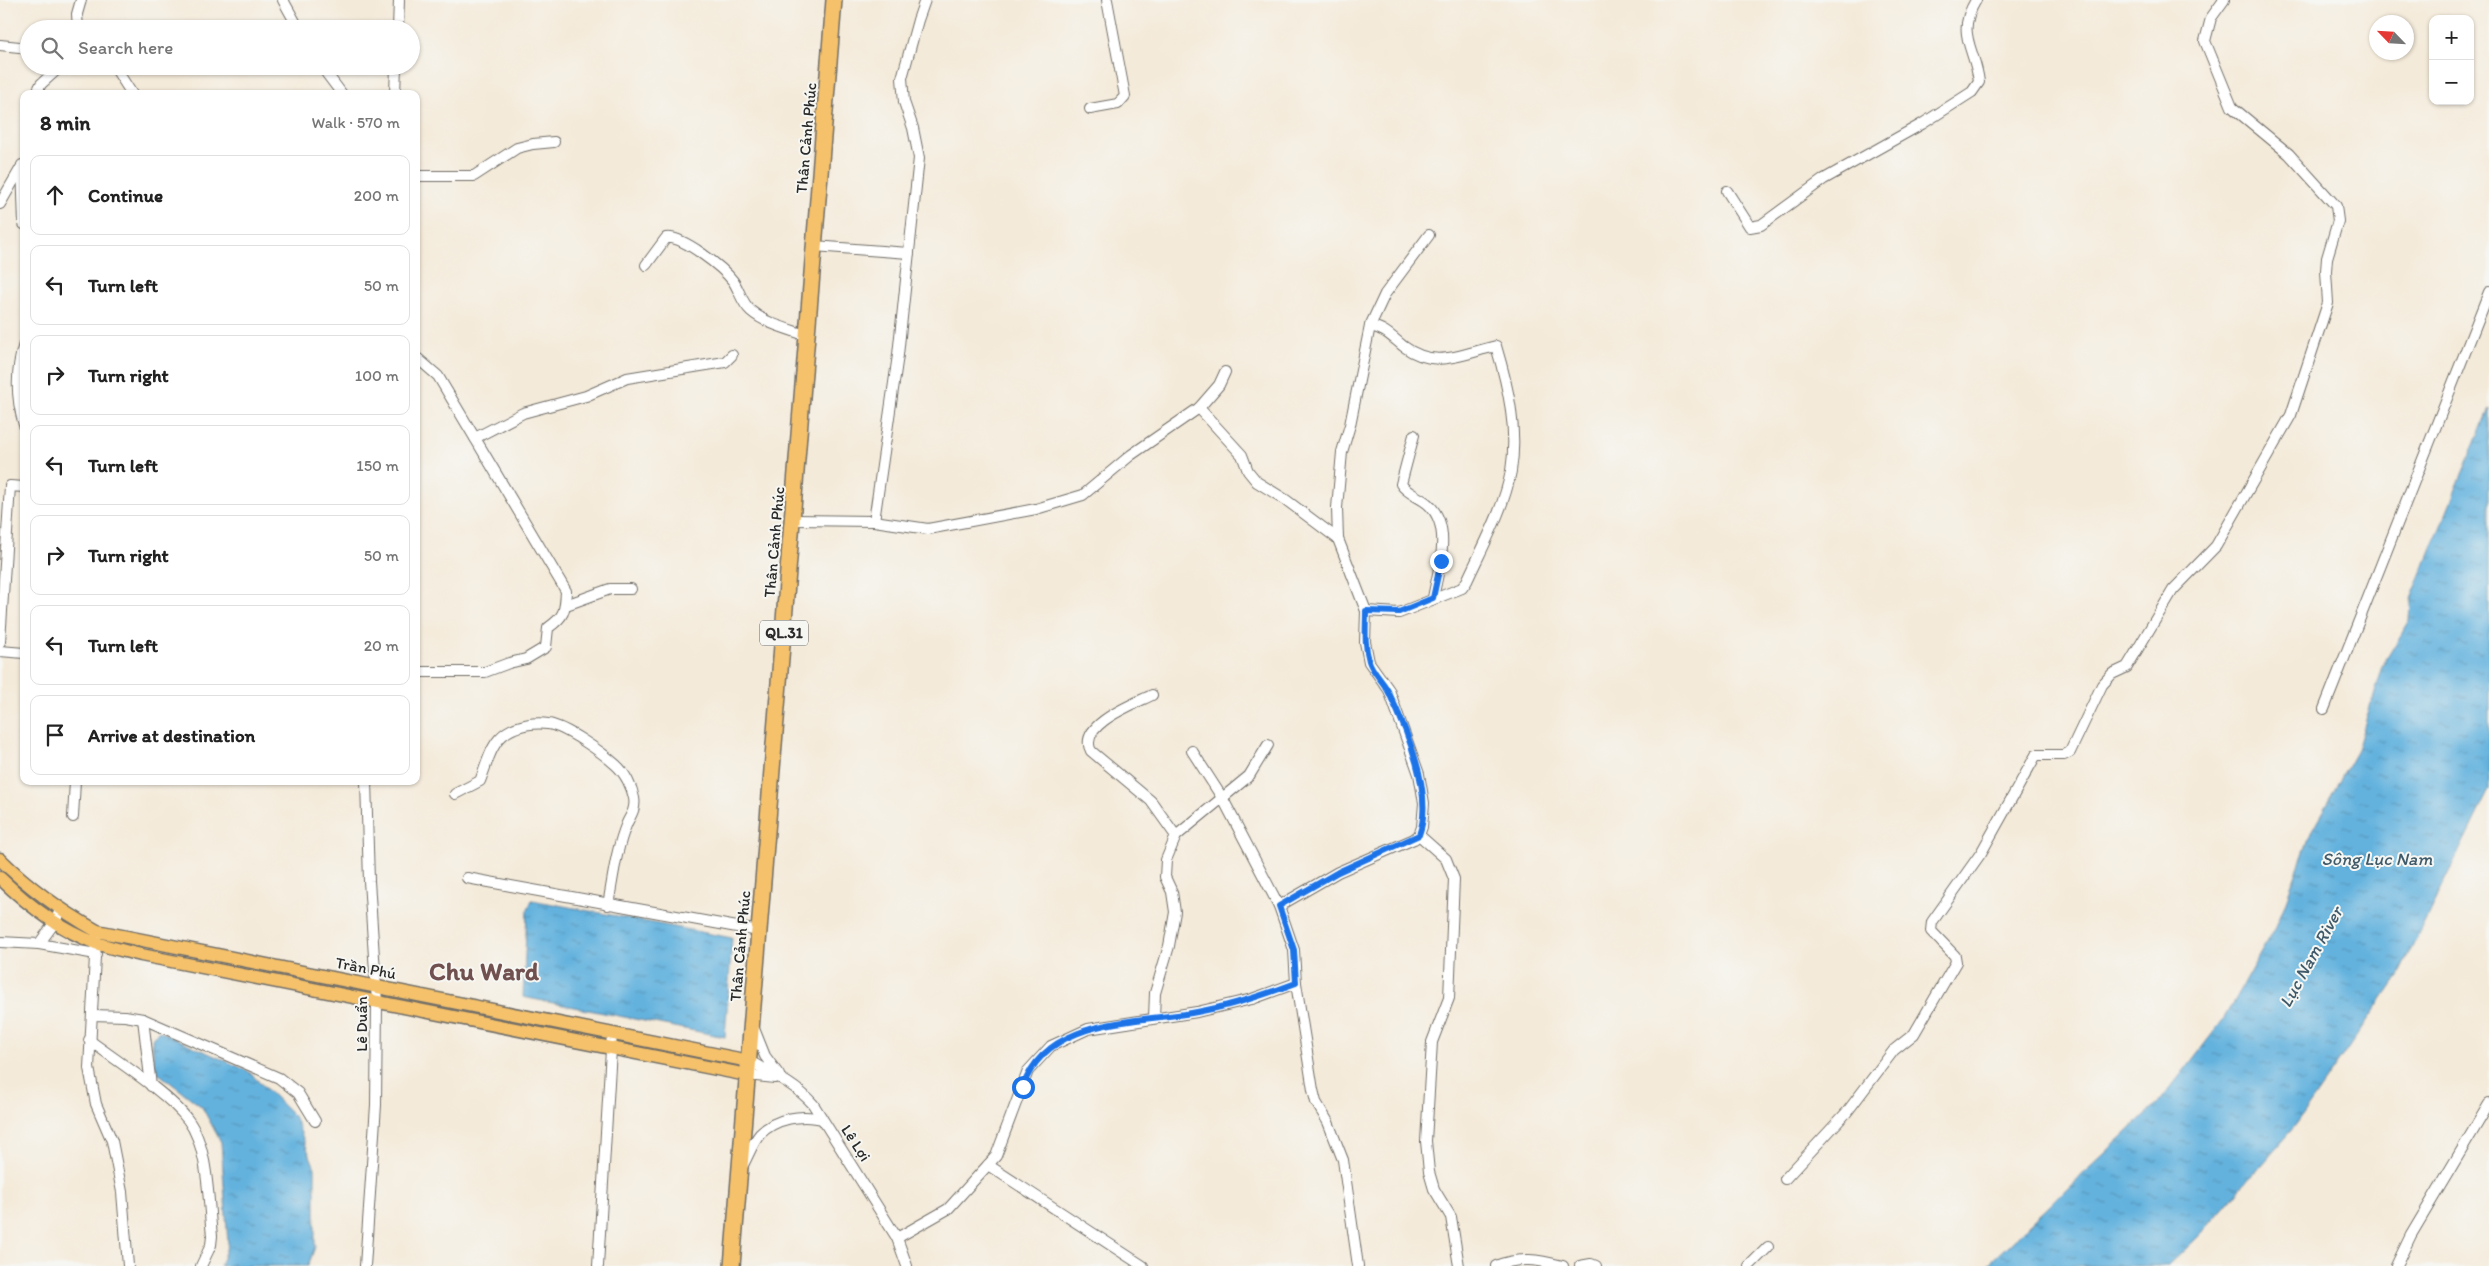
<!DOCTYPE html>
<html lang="en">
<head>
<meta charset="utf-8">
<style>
	:root { --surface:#fff; --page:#f6f6f6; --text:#222; --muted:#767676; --line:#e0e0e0 }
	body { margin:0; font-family:Itim,sans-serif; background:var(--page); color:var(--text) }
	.controls { position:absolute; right:15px; top:15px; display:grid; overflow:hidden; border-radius:10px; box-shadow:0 1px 4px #0004 }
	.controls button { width:45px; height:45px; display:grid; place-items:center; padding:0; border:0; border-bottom:1px solid var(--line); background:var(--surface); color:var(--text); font:25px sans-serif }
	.compass { position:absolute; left:2369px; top:15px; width:45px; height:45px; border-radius:50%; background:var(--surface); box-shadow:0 1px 4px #0004; rotate:295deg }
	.stop { position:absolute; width:15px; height:15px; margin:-11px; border:4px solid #1a73e8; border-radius:50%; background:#fff }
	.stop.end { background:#1a73e8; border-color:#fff; box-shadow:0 1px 5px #0008 }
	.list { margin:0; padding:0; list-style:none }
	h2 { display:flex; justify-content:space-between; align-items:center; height:65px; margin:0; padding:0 20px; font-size:21px }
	h2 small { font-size:16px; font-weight:400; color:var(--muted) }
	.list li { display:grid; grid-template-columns:32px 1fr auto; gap:15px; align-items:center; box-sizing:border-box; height:80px; margin:0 10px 10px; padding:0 10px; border:1px solid var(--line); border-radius:10px }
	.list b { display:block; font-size:19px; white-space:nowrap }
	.list em { font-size:16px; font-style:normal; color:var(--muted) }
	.icon { flex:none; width:28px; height:28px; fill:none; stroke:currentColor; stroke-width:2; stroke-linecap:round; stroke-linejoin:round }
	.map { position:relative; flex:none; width:2489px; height:1266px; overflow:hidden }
	.search { position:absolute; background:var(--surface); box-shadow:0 1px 4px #0004; left:20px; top:20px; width:400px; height:55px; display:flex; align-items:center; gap:12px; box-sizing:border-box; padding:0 18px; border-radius:28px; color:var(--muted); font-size:19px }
	.panel { position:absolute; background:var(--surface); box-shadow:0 1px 4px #0004; left:20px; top:90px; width:400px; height:695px; border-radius:10px }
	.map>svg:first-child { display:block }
</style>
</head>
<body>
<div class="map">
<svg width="2489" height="1266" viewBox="0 0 2489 1266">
	<defs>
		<pattern id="water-ripples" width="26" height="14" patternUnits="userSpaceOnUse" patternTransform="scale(1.25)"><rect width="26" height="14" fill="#64b2de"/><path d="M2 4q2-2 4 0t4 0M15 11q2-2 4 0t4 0" fill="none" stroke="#5391b4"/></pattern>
	</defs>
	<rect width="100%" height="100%" fill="#f6f6f2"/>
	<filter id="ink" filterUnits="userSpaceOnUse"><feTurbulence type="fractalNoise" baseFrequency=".02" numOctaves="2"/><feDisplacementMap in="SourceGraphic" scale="10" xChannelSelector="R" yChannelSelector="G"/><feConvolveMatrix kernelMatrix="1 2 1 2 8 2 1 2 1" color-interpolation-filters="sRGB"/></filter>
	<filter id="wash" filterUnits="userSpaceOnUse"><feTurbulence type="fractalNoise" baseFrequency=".0096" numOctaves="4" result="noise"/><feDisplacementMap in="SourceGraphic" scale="20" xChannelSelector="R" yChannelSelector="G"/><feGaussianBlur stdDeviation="1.12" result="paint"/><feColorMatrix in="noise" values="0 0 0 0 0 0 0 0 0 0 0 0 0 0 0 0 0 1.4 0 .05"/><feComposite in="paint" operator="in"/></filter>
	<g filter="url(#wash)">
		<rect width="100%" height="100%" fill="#f4ead9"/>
		<g fill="url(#water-ripples)" stroke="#486e84">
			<path d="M2489 408V790L2398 976 2294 1127 2200 1235 2168 1266H1986L2161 1100 2223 1020 2278 922 2312 830 2357 750 2382 666 2410 620 2411 599Z"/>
			<path d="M532 900 732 938 725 1037 523 997 527 911Z"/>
			<path d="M159 1031 248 1071 294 1116 315 1168V1247L308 1266H220L228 1244 221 1142 202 1107 158 1073 154 1064 152 1039Z"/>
		</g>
	</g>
	<g filter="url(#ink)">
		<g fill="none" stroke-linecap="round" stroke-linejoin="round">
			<g stroke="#716e68" stroke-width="12">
				<g id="minor">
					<path d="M283 0 299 29"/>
					<path d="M78 29 77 14 81 0"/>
					<path d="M398 29 399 0"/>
					<path d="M0 45 29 48"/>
					<path d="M114 66 132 94"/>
					<path d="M321 66 342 94"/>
					<path d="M36 94 41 84 61 66"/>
					<path d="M395 94 396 66"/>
					<path d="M1090 109 1118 104 1125 96 1107 0"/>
					<path d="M22 165 24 224"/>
					<path d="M416 176H474L517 148 533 144 554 142"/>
					<path d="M1727 191 1750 227 1761 225 1824 179 1922 124 1972 92 1979 82C1975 47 1955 35 1976 0"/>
					<path d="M0 204 22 166"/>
					<path d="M814 246 909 253"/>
					<path d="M646 265 666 238C682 235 723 268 733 281 740 291 741 302 751 311 766 324 789 329 808 336"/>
					<path d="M24 344C15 372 16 398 24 425"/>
					<path d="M416 357 438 376 566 591C565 611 565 616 548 628L546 647 526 659 509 663 485 672H416"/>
					<path d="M1199 408 1242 455 1248 471 1257 482 1286 500 1338 539"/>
					<path d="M1414 435 1401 484C1407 494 1421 497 1429 505 1453 528 1438 570 1433 598"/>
					<path d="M475 438 523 413 586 396 627 378 725 362 732 355"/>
					<path d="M794 520 874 521 928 529 1036 509 1083 495 1131 455 1199 408 1219 385 1225 372"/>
					<path d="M874 521 898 355 919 158 913 128 904 102 902 78 918 20 925 0"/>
					<path d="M566 605 610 589H631"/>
					<path d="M1366 611 1399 613 1462 588 1467 581C1483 546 1504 509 1511 471 1518 429 1508 386 1496 346 1461 354 1435 370 1403 346 1392 337 1384 328 1370 326"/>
					<path d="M0 642 10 486 24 487"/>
					<path d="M0 651 24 653"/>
					<path d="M1152 695C1134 704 1077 725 1091 751L1151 801 1176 836"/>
					<path d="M2324 709 2489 292"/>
					<path d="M1192 751 1223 799 1279 906 1294 950 1296 983 1313 1090 1316 1102 1328 1122 1343 1160 1358 1266"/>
					<path d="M455 794 480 781C487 764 491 742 507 732 518 725 534 722 548 724 565 726 603 753 616 765 625 773 632 787 634 798 636 808 631 815 627 823 616 849 613 878 608 905"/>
					<path d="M73 817 75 781"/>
					<path d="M1419 835 1446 859 1454 879 1449 998 1432 1042 1426 1141 1429 1172 1434 1189 1451 1217 1459 1266"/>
					<path d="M467 878 759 931"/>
					<path d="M1279 906 1338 872 1414 839 1419 835 1422 827 1424 803 1419 774 1389 690 1369 662 1365 642 1366 611 1338 539 1337 508 1342 452 1350 425 1370 326 1385 294 1429 235"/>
					<path d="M96 938 89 1068 96 1104 112 1141 122 1192 128 1266"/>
					<path d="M0 942 39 944 96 954"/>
					<path d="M39 944 55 922 60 910"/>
					<path d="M92 1015 125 1016 143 1019 279 1078 298 1093 315 1121"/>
					<path d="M1154 1018 1155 993 1169 946 1175 912 1172 892 1165 877 1166 860 1176 836 1249 776 1268 745"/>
					<path d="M143 1019 151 1086"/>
					<path d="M753 1026 765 1056 779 1075"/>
					<path d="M89 1040C117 1061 168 1093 188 1120 209 1148 208 1201 212 1236L211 1245 201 1266"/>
					<path d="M749 1061C771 1073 795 1084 813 1104L897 1238 907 1266"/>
					<path d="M747 1075 775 1078"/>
					<path d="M743 1165C748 1156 753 1142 760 1134 776 1118 801 1114 822 1119"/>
					<path d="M988 1165 1143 1266"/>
					<path d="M1785 1179 1847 1112 1894 1050 1914 1034 1956 962 1955 956 1931 931 1932 922 1981 853 2036 755H2064L2070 752 2102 685 2112 674 2127 667 2173 590 2216 546 2291 415 2328 303 2326 271 2327 258 2338 221 2336 206 2289 154 2232 107 2205 41 2211 18 2224 0"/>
					<path d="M897 1238 948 1209 996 1156 1028 1071 1051 1046 1088 1029 1197 1012 1252 999 1296 983"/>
					<path d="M365 1266 376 1105 377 1002 369 881 366 781"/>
					<path d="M598 1266 612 1033"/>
					<path d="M1496 1266C1519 1256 1539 1260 1563 1266"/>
					<path d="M1580 1266 1591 1264 1596 1266"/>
					<path d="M1749 1266 1768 1247"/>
					<path d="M2396 1266 2411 1235 2489 1104"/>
				</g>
			</g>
			<g stroke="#716e68" stroke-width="15">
				<g id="major">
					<path d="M0 859C30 889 60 910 97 931L749 1061"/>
					<path d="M0 878C27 904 60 930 96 943 110 948 126 951 141 955L747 1075"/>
				</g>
			</g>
			<g stroke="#716e68" stroke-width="18">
				<path id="highway" d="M732 1266 834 0"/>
			</g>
			<use href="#minor" stroke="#fff" stroke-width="10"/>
			<use href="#major" stroke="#f5c16b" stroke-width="12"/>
			<use href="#highway" stroke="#f5c16b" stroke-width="15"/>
		</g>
	</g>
	<g fill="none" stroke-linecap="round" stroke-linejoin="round" filter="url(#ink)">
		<path stroke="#1a73e8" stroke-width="6" d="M1023 1087C1046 1017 1137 1023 1197 1012 1232 1006 1264 995 1296 983L1294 950 1279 906 1338 872 1419 835C1434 795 1407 730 1389 693 1384 682 1372 672 1369 661 1364 644 1366 628 1366 611L1399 612 1433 598 1441 561"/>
	</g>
	<g text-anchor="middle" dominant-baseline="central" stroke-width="4" stroke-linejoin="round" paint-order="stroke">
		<rect fill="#f6f6f2" stroke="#686867" stroke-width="1" x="760" y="620.5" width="48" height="25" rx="4"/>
		<g font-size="15" font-weight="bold" fill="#2b2b2b">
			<text x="784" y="633">QL.31</text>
		</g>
		<g font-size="16" fill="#2b2b2b" stroke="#f6f6f2">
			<text transform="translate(806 138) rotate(-85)">Thân Cảnh Phúc</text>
			<text transform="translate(774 542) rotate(-85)">Thân Cảnh Phúc</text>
			<text transform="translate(740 946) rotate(-85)">Thân Cảnh Phúc</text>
			<text transform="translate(366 968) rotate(11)">Trần Phú</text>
			<text transform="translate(361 1024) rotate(-90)">Lê Duẩn</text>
			<text transform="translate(856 1143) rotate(57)">Lê Lợi</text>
		</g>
		<g font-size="18" font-style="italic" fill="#3f5a6a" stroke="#f6f6f2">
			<text x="2377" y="859">Sông Lục Nam</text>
			<text transform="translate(2311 957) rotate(-61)">Lục Nam River</text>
		</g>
		<g font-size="26" font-weight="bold" fill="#715150" stroke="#f6f6f2">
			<text x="484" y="971">Chu Ward</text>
		</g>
	</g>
</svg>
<div class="controls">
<button>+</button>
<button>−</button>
</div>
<svg class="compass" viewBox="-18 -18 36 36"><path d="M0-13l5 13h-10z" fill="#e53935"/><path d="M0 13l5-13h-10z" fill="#767676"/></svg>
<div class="stop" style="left:1023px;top:1087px"></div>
<div class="stop end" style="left:1441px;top:561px"></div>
<div class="search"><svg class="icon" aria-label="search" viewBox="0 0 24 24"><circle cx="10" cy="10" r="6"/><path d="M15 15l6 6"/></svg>Search here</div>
<section class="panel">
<h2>8 min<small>Walk · 570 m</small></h2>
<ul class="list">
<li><svg class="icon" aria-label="ahead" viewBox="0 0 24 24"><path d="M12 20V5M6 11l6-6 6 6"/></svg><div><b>Continue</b></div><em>200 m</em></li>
<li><svg class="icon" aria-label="left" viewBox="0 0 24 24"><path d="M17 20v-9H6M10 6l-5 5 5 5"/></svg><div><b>Turn left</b></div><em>50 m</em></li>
<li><svg class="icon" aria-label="right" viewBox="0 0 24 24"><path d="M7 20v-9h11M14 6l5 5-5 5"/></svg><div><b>Turn right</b></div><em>100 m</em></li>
<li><svg class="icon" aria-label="left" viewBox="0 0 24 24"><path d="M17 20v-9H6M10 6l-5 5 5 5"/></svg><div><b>Turn left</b></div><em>150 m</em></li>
<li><svg class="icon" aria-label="right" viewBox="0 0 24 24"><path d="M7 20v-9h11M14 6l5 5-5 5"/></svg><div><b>Turn right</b></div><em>50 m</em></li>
<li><svg class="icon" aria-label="left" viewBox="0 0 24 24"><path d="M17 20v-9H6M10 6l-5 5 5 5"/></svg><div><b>Turn left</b></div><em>20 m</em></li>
<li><svg class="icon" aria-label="arrive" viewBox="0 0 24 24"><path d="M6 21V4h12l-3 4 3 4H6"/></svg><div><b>Arrive at destination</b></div></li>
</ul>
</section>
</div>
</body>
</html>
